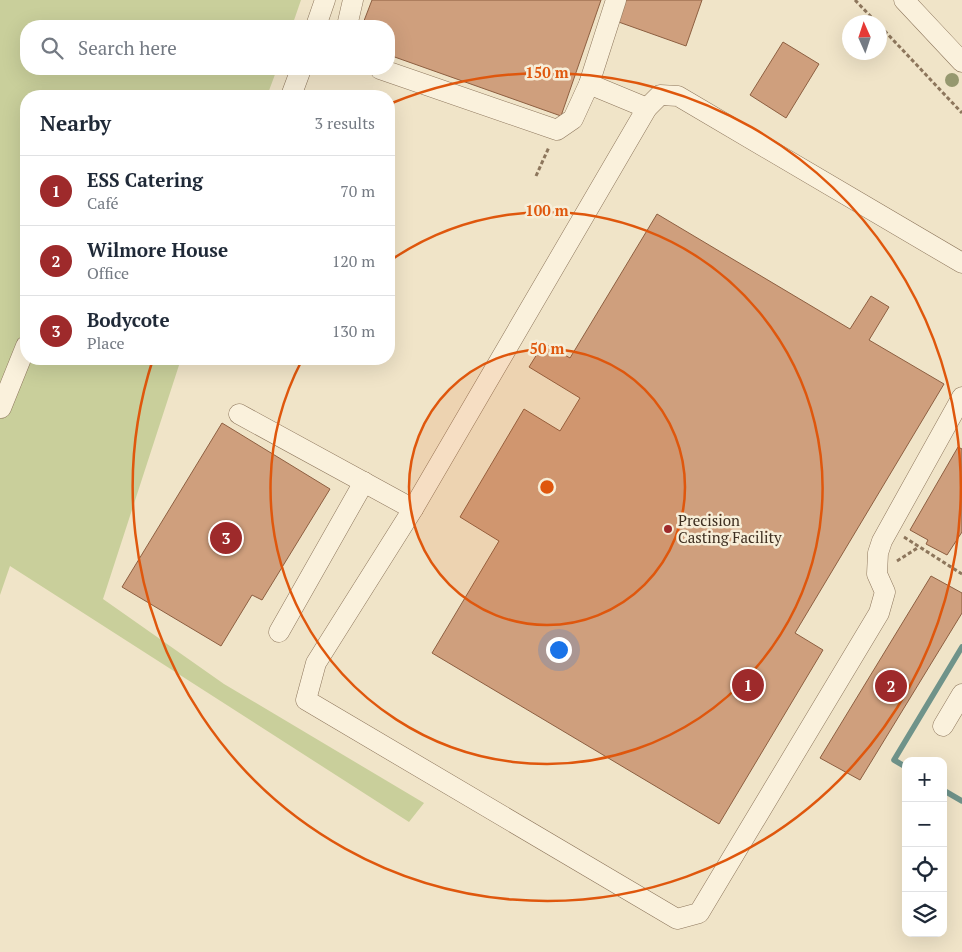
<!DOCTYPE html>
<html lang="en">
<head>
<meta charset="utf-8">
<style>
	:root { --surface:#fff; --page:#f2f2f3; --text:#1f2937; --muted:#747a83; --line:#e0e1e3; --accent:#9e2a2b }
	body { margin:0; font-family:"PT Serif",serif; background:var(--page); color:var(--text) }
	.controls { position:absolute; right:15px; bottom:15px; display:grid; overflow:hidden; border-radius:10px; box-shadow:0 5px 20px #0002 }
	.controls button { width:45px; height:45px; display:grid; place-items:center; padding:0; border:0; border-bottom:1px solid var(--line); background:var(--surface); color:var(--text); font:25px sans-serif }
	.compass { position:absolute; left:842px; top:15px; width:45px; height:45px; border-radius:50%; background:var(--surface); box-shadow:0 5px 20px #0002; rotate:357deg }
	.you { position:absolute; left:558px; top:649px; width:18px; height:18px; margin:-12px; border:4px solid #fff; border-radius:50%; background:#1a73e8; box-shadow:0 0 0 8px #1a73e833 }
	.badge { display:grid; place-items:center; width:32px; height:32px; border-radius:50%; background:var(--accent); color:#fff; font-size:16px; font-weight:700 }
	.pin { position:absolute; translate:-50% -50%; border:2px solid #fff; box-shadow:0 1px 5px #0006 }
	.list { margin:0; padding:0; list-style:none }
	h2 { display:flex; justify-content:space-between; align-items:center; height:65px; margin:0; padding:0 20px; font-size:21px }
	h2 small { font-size:16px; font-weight:400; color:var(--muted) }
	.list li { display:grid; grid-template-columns:32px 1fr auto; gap:15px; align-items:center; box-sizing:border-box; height:70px; padding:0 20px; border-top:1px solid var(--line) }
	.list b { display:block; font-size:19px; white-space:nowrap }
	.list p { margin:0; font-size:16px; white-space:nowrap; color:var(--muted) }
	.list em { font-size:16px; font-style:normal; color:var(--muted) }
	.icon { flex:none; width:28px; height:28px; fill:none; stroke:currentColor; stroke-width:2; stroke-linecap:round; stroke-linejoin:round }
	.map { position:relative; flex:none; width:962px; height:952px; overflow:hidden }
	.search { position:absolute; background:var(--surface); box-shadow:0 5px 20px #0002; left:20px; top:20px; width:375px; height:55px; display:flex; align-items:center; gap:12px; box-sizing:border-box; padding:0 18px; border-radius:20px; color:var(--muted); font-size:19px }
	.panel { position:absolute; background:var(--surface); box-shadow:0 5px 20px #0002; left:20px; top:90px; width:375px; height:275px; border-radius:20px }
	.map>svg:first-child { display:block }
</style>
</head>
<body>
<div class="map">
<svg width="962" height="952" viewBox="0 0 962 952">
	<rect width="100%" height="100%" fill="#f0e4c8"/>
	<path fill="#c9cf9b" d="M0 0H301L292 26H26V69H277L267 96H26V359H181L103 599 224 684 424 803 409 822 10 566 0 595Z"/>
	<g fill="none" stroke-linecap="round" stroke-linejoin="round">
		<g stroke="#6f938a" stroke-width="5.5">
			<path d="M906 767 894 760 962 647"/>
			<path d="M943 790 962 801"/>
		</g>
	</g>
	<g fill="#cf9f7d" stroke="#8d5f41">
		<path d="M372 0H601L561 116 389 55V26H362Z"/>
		<path d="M620 0H702L686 46 613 20Z"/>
		<path d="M783 42 819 64 786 118 750 95Z"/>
		<path d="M657 214 850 329 871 296 889 307 869 340 944 384 795 633 823 650 719 824 432 653 499 541 460 517 524 409 560 431 580 398 529 367 544 343 570 358Z"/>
		<path d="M222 423 330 489 262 600 252 595 221 646 122 587Z"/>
		<path d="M958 447 962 449V532L947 555 926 544 928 540 910 530Z"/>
		<path d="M931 576 962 593V613L860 780 820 758Z"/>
	</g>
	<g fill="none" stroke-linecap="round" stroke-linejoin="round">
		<g stroke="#8d765c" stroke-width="21">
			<g id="minor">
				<path d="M904 0 962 62"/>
				<path d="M316 26 325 0"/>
				<path d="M347 26 353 0"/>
				<path d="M380 69 557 130 573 119 589 84 616 0"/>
				<path d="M589 84 647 108"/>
				<path d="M291 96 301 69"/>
				<path d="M962 263 678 96 660 95 647 108 413 509 316 663 306 700 677 919 699 913 879 613 885 592 877 574 878 553 882 541 962 397"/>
				<path d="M1 408 26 346"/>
				<path d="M239 414 413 509"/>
				<path d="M279 632 364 482"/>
				<path d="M943 726 962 694"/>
			</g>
		</g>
		<g stroke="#8d765c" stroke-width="3" stroke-dasharray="4 2.5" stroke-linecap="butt">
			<path d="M855 0 876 22"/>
			<path d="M880 26 962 113"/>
			<path d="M536 176 549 147"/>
			<path d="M904 537 962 574"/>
			<path d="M897 561 919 547"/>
		</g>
		<use href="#minor" stroke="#faf1dc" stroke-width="20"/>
	</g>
	<circle fill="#96986f" cx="952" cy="80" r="7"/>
	<circle cx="547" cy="487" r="138" fill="#df570d" fill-opacity=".12"/>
	<g fill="none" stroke="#df570d" stroke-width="2.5">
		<circle cx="547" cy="487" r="138"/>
		<path d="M391 260A276 276 0 1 1 302 360"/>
		<path d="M392 103A414 414 0 1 1 153 359"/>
	</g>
	<circle fill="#9e2a2b" stroke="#f7eed8" stroke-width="2" cx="668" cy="529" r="5"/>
	<g text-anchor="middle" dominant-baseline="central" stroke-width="5" stroke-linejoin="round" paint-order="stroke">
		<g font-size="15" fill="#3d2e20" stroke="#f7eed8" text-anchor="start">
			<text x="678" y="520">Precision<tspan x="678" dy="17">Casting Facility</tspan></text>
		</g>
	</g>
	<circle cx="547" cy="487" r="8" fill="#df570d" stroke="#f7eed8" stroke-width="2.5"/>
	<g font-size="15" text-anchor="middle" font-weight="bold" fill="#df570d" stroke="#f7eed8" stroke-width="5" stroke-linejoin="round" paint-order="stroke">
		<text x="547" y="78">150 m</text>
		<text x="547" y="216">100 m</text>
		<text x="547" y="354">50 m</text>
	</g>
</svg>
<div class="controls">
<button>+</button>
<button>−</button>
<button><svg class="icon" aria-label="locate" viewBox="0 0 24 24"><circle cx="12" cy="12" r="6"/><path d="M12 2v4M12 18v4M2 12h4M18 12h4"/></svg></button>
<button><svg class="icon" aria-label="layers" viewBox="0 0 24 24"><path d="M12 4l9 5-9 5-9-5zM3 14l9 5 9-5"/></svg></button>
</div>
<svg class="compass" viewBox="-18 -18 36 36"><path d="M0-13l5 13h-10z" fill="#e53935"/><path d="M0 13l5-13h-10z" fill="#747a83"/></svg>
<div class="you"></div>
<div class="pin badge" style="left:748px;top:685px">1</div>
<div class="pin badge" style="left:891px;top:686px">2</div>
<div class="pin badge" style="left:226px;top:538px">3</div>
<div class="search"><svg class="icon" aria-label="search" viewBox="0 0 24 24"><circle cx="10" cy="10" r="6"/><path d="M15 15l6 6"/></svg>Search here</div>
<section class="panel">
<h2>Nearby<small>3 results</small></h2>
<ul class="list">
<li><span class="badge">1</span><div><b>ESS Catering</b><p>Café</p></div><em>70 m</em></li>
<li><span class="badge">2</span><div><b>Wilmore House</b><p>Office</p></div><em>120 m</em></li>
<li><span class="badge">3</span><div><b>Bodycote</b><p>Place</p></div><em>130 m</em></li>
</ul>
</section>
</div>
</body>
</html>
